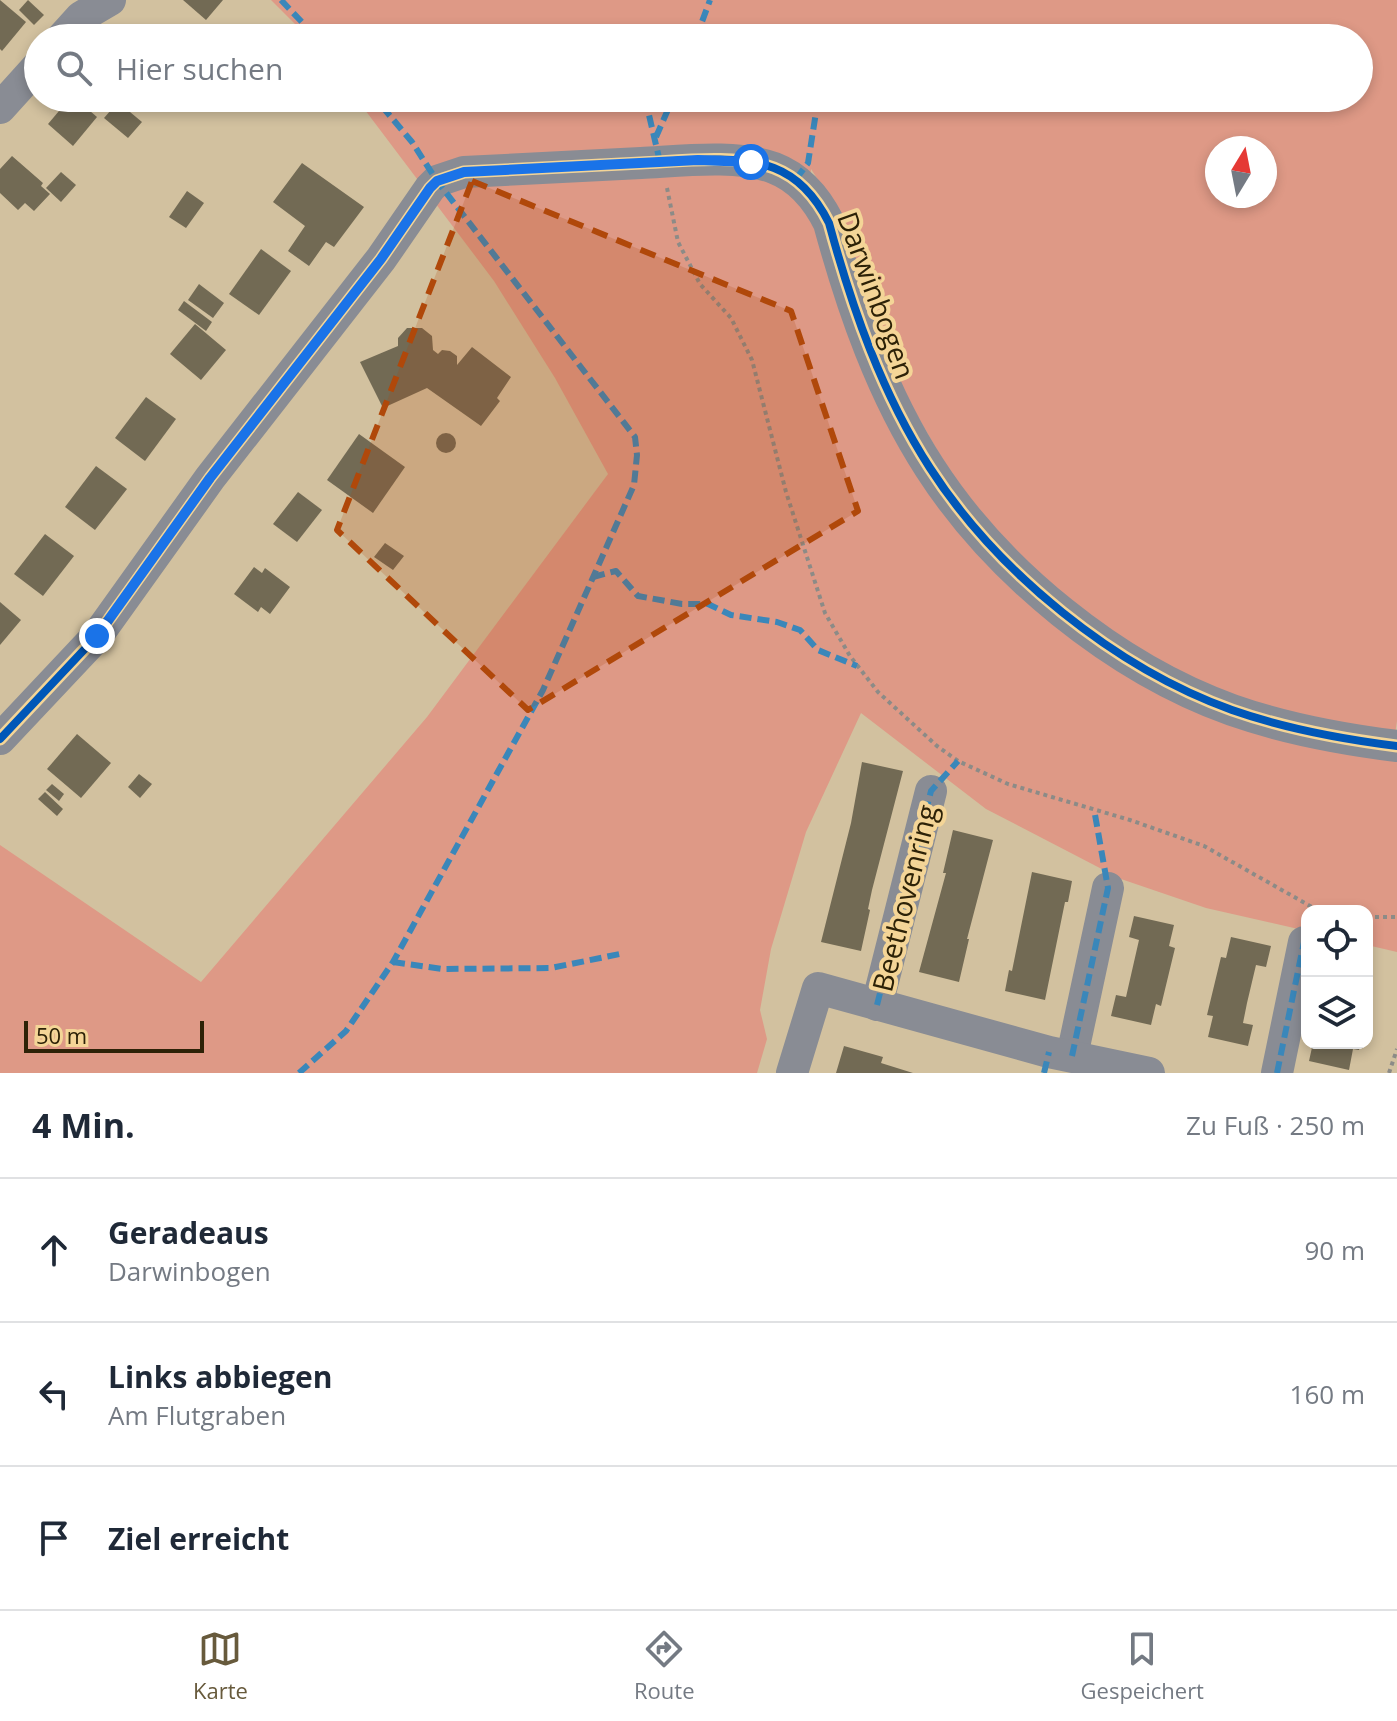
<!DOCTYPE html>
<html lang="de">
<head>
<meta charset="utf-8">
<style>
	:root { --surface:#fff; --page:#f2f2f3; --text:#1f2937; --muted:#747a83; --line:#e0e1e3; --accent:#675a3c }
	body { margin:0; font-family:"Open Sans",sans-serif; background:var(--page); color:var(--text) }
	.controls { position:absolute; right:24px; bottom:24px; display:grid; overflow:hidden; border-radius:16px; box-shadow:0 4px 12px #0003 }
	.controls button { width:72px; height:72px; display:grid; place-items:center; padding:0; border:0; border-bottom:2px solid var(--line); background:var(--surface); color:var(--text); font:40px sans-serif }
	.compass { position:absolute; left:1205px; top:136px; width:72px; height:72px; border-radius:50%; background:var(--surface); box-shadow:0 4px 12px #0003; rotate:10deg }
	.scale { position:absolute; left:24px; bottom:20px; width:180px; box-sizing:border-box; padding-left:8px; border:4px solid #2d2207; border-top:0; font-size:22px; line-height:28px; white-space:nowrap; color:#2d2207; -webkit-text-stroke:6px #f4d597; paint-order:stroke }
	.stop { position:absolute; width:24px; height:24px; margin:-18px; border:6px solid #1a73e8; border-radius:50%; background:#fff }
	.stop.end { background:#1a73e8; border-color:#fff; box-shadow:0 2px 8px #0008 }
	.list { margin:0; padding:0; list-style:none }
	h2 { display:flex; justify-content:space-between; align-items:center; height:104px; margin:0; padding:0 32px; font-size:34px }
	h2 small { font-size:26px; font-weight:400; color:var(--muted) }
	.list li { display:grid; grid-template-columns:52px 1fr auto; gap:24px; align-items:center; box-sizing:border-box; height:144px; padding:0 32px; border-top:2px solid var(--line) }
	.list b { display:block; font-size:30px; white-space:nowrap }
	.list p { margin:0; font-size:26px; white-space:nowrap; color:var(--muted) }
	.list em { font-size:26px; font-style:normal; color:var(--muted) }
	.icon { flex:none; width:44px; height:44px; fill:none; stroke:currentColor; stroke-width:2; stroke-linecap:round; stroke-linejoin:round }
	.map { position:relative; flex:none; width:1397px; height:1073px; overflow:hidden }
	.search { position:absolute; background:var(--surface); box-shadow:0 4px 12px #0003; left:24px; right:24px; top:24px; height:88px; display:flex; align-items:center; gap:20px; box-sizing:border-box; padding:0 28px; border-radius:44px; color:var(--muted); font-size:30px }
	.sheet { height:536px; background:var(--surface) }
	nav { display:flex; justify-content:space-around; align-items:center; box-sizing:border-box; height:112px; border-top:2px solid var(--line); background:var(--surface); font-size:22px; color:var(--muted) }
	nav a { display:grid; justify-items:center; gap:4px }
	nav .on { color:var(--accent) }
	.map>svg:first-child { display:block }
</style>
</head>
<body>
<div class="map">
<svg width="1397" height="1073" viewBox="0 0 1397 1073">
	<rect width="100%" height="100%" fill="#d2c19f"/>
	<path fill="#de9986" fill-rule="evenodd" d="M271 0H1397V721L1395 734 1277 712 1195 681 1127 641 1073 605 1014 553 964 497 882 354 829 197 811 169 807 213 815 229 859 364 1056 620 1336 750 1397 762V952L1367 945V911H1307V931L1206 908 1121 879 986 809 861 713 806 832 771 949 760 1010 767 1039 757 1073H0V845L201 982 427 717 608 474 555 378 494 281 356 98H1359V38H309ZM1217 148H1265V196H1217Z"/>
	<g fill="#726a54">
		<path d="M0 0 26 22 2 51 0 49Z"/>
		<path d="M28 0 44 15 34 25 19 10Z"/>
		<path d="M183 0H223L206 20Z"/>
		<path d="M70 98H75L97 117 73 146 48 124Z"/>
		<path d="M118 102 142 122 128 138 104 118Z"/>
		<path d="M12 156 43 183 41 186 50 194 34 211 25 203 18 210 0 193V169Z"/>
		<path d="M302 163 364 207 334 247 326 242 309 266 288 251 305 226 273 202Z"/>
		<path d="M61 172 76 185 61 202 46 188Z"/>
		<path d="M187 191 204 203 186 228 169 217Z"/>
		<path d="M261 249 291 271 259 315 229 294Z"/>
		<path d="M199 284 224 303 213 318 188 300Z"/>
		<path d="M184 301 212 322 206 331 178 310Z"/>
		<path d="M195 324 226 350 201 380 170 354Z"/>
		<path d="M407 328H422L432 336 433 350 438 354 442 350 450 351 457 356V365L472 347 511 377 497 398 500 401 481 426 427 388 383 408 360 362 398 346V338Z"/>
		<path d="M146 397 176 419 145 461 115 438Z"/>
		<circle cx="446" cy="443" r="10"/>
		<path d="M359 434 405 467 373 513 327 480Z"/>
		<path d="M96 466 127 489 95 530 65 507Z"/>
		<path d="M298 492 322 510 297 542 273 524Z"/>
		<path d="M45 534 74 556 43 596 14 574Z"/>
		<path d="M385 543 404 556 393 570 374 557Z"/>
		<path d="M254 567 262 573 265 568 290 587 270 614 261 607 258 612 234 594Z"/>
		<path d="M0 602 21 620 0 645Z"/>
		<path d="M77 734 111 763 81 798 47 769Z"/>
		<path d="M862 762 903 771 872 890 868 909 870 910 861 951 821 942 851 823Z"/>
		<path d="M139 774 152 784 140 798 128 787Z"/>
		<path d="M52 784 64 794 59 801 46 790Z"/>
		<path d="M45 792 63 809 57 816 38 799Z"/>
		<path d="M953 830 993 840 967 939H969L959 982 919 972 946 873H943Z"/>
		<path d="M1032 872 1072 881 1068 902H1065L1045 1000 1005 991 1009 970 1012 971Z"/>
		<path d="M1134 916 1174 925 1169 946 1175 948 1161 1006 1156 1004 1151 1025 1111 1016 1116 995 1126 997 1139 940 1129 937Z"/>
		<path d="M1231 937 1271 946 1266 967 1256 965 1247 1003 1243 1023 1253 1025 1248 1046 1208 1037 1213 1016 1207 1015 1221 957 1226 958Z"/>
		<path d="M1367 991 1372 992 1368 1010H1367Z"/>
		<path d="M1313 1043H1361L1359 1050 1353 1049 1349 1070 1309 1061Z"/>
		<path d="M844 1046 883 1057 881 1063 913 1073H836Z"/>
	</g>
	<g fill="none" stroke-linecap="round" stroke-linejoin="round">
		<g stroke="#8c8b87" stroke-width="4" stroke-dasharray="4 4" stroke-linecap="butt">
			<path d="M667 188 678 242 700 284 731 318 752 360 786 492 825 613 850 656 878 692 937 746 958 761 1008 784 1130 820 1204 846 1319 911"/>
			<path d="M1367 917H1397"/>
			<path d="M1389 1073 1397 1049"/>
		</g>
		<g stroke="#898c94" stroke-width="32">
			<path d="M62 38 81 17 110 0"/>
			<path d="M0 108 38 66"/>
			<path d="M0 739 97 636 210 478 381 259 430 188 437 181 464 172C523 169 582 166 641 163 681 161 737 154 774 168 800 178 817 199 829 223 852 308 882 394 930 468 997 572 1115 668 1232 710 1286 729 1341 739 1397 746"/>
			<path d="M877 1005 931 791"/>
			<path d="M1072 1056 1108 888"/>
			<path d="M792 1073 818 988 1049 1052 1149 1073"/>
			<path d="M1277 1073 1304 942"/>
		</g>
		<g stroke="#3a87ba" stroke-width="6" stroke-dasharray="12 6" stroke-linecap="butt">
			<path d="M281 0 317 38"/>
			<path d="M696 38 710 0"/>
			<path d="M645 98 660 162"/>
			<path d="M656 137 673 98"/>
			<path d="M796 179 808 163 817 106"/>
			<path d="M593 577 616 571 638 596 682 604H708L731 615 777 622 800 630 818 650 857 666"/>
			<path d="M393 962 443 969 551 968 620 954"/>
			<path d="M877 1005 931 791 958 761"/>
			<path d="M1072 1056 1108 888 1094 809"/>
			<path d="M299 1073 346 1031 393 962 543 690 634 485 637 455 635 437 437 181 412 142 375 98"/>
			<path d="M1044 1073 1049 1052"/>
			<path d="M1277 1073 1304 942"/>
		</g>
		<g stroke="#f4d597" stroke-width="13">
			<path id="cycleway" d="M0 739 97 636 210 478 381 259 430 188 437 181 464 172C523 169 582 166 641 163 681 161 737 154 774 168 800 178 817 199 829 223 852 308 882 394 930 468 997 572 1115 668 1232 710 1286 729 1341 739 1397 746"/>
		</g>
		<use href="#cycleway" stroke="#0057b8" stroke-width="8"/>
	</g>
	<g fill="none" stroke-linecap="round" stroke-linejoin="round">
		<path stroke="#1a73e8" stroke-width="10" d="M97 636 210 478 381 259 430 188 437 181 464 172 698 160 751 162"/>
	</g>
	<path fill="#b0480a" fill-opacity="0.2" stroke="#b0480a" stroke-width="6" stroke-dasharray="16 10" stroke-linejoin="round" d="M472 181 791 311 858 511 528 710 337 530Z"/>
	<g text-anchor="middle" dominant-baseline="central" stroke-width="8" stroke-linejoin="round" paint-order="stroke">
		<g font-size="28" fill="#2d2207" stroke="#f4d597">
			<text transform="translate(877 295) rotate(70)">Darwinbogen</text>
			<text transform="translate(904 898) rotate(-76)">Beethovenring</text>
		</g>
	</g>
</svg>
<div class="controls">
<button><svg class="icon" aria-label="locate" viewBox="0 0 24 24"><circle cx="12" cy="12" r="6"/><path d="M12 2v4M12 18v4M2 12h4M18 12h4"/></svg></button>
<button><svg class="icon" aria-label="layers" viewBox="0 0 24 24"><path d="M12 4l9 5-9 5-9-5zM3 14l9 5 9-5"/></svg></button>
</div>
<svg class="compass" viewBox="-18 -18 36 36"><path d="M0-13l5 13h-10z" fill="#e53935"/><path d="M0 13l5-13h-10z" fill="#747a83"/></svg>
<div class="scale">50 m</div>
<div class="stop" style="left:751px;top:162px"></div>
<div class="stop end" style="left:97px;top:636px"></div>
<div class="search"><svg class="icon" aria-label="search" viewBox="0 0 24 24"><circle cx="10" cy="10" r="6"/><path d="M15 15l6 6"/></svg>Hier suchen</div>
</div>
<section class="sheet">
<h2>4 Min.<small>Zu Fuß · 250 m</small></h2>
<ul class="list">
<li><svg class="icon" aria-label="ahead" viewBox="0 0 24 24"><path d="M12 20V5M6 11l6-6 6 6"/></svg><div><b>Geradeaus</b><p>Darwinbogen</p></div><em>90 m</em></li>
<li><svg class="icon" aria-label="left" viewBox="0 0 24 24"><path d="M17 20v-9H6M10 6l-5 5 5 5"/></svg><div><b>Links abbiegen</b><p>Am Flutgraben</p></div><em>160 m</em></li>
<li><svg class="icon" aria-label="arrive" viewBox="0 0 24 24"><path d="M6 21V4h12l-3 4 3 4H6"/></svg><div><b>Ziel erreicht</b></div></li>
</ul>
</section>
<nav>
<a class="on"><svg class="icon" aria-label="map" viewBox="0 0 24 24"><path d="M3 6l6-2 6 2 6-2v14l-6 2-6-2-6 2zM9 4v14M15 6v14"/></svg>Karte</a>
<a><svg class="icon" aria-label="directions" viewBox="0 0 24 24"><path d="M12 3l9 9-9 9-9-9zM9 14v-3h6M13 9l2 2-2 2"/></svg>Route</a>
<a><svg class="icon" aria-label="saved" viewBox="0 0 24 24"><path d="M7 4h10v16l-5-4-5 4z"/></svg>Gespeichert</a>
</nav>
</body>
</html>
